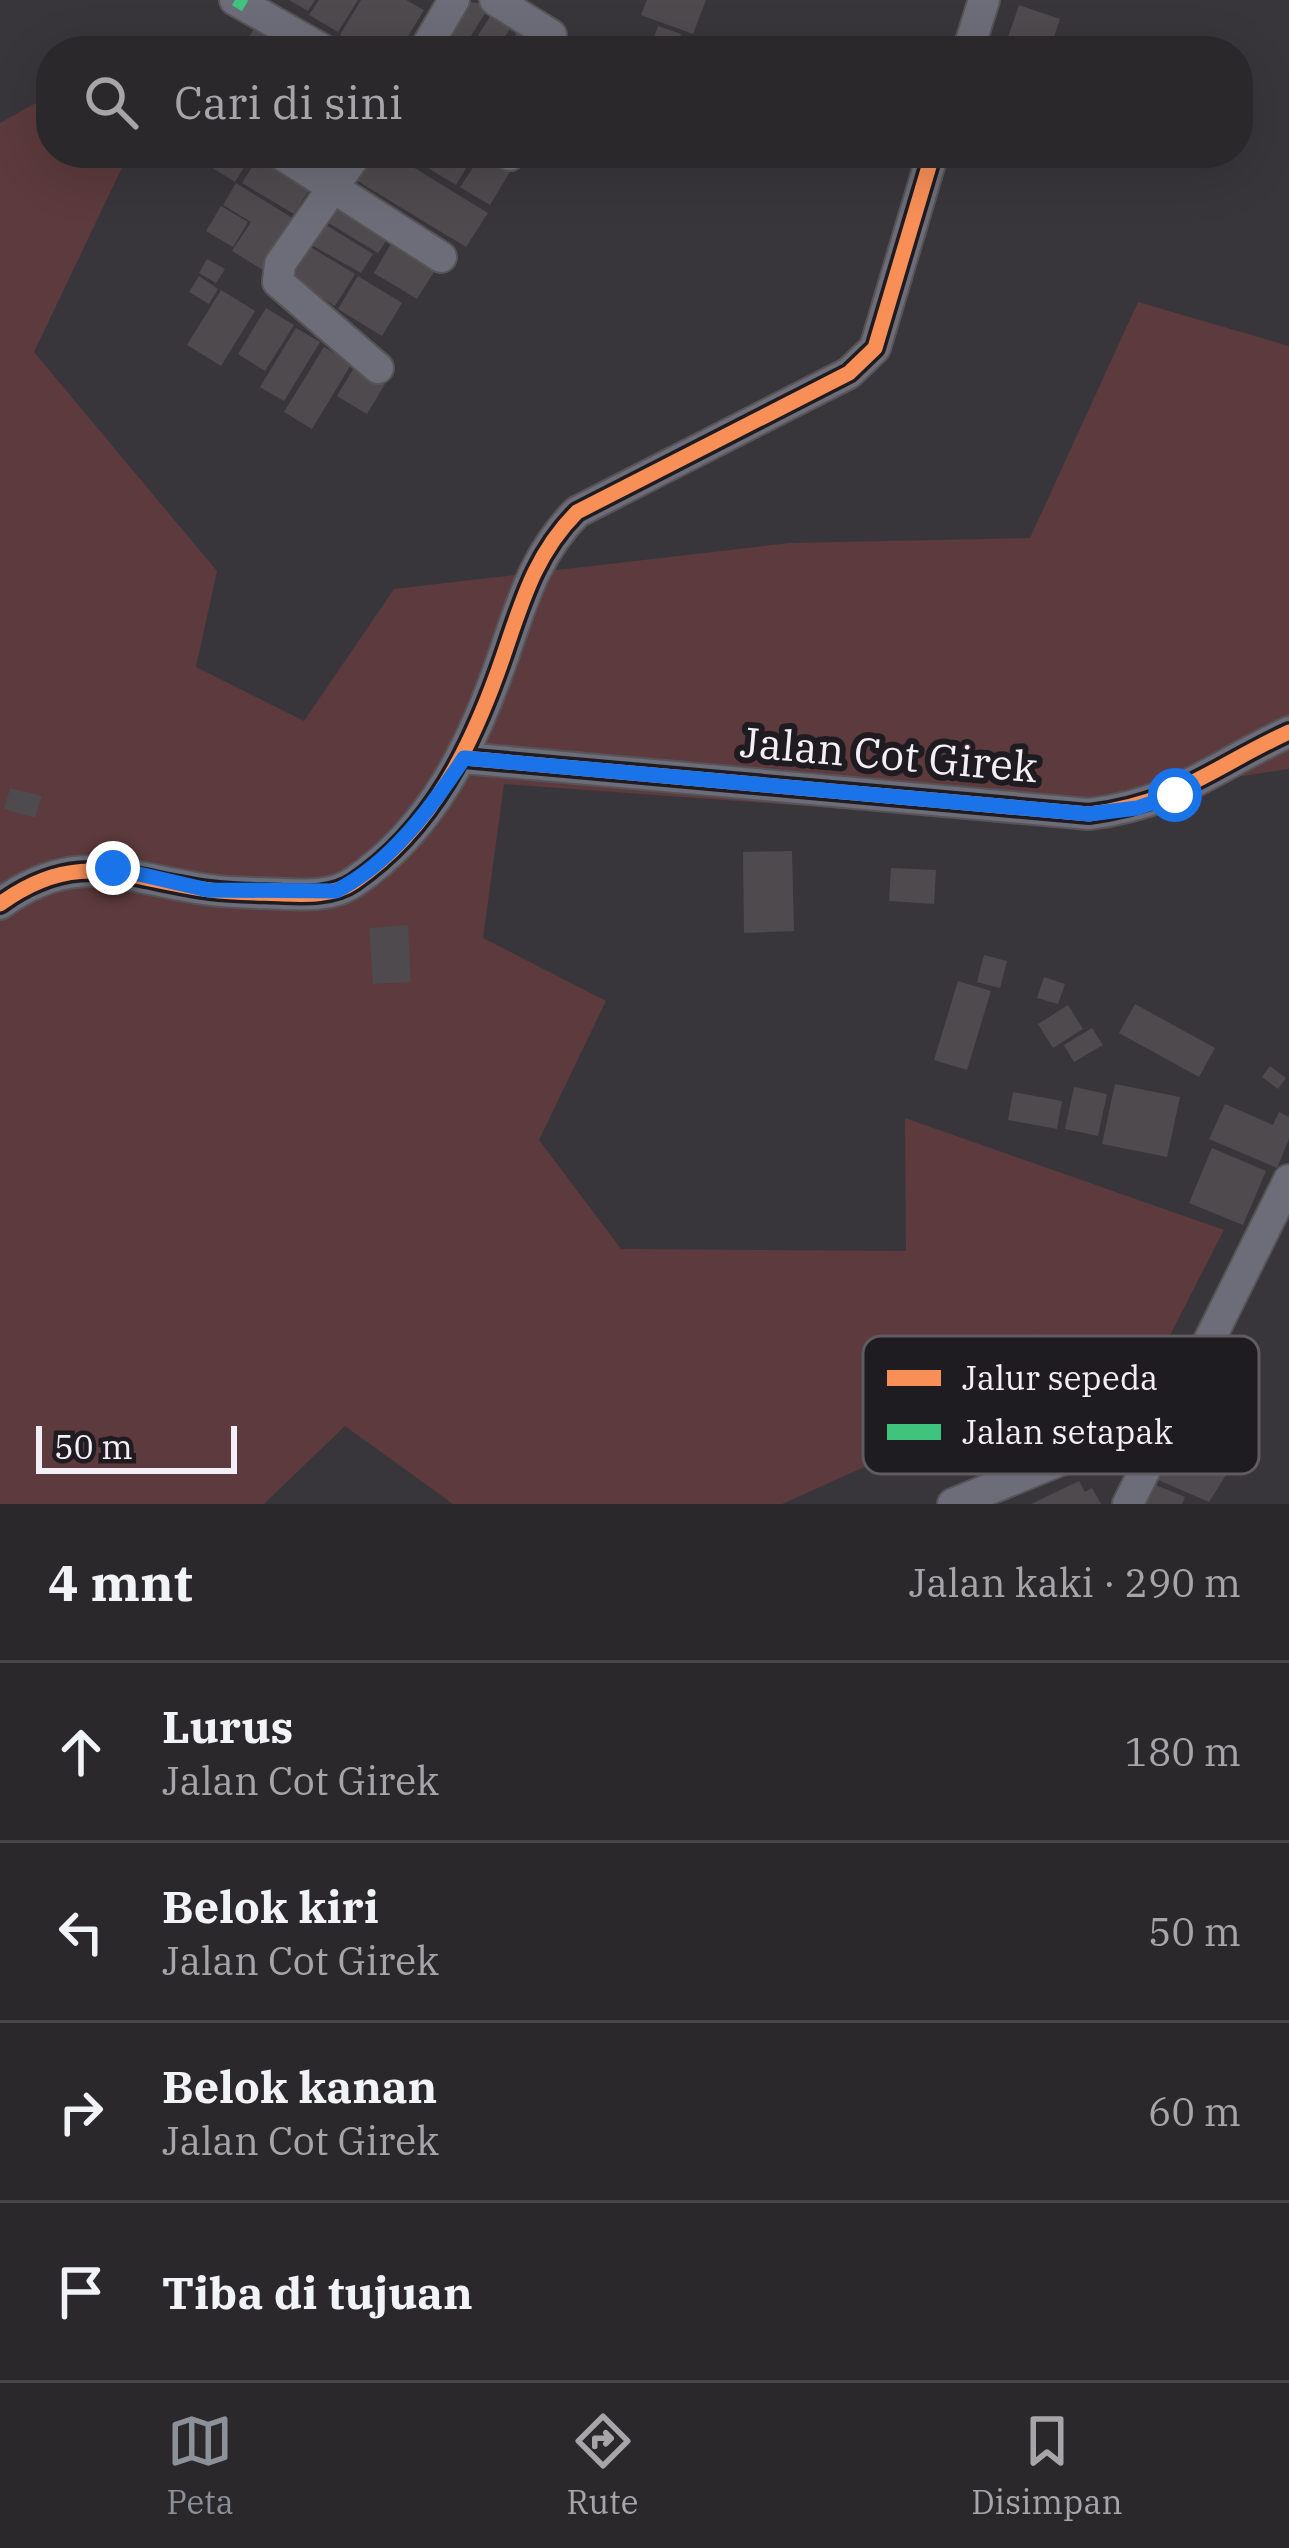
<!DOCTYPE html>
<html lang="id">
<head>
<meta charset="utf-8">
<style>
	:root { --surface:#2b282c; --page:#373438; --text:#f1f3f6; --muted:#a6a6a9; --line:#474448; --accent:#8c9099 }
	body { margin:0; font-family:"IBM Plex Serif",serif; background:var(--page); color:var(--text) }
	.scale { position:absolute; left:36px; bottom:30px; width:201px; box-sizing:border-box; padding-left:12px; border:6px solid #f4eff6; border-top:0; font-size:33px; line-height:42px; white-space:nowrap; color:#f4eff6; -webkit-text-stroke:9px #1f1c21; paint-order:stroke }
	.stop { position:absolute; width:36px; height:36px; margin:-27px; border:9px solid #1a73e8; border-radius:50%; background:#fff }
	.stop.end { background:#1a73e8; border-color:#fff; box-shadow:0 3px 12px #0008 }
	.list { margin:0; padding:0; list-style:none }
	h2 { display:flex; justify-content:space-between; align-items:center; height:156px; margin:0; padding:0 48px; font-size:51px }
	h2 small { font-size:39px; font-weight:400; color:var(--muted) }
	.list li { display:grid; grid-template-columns:78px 1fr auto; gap:36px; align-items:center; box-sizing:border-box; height:180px; padding:0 48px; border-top:3px solid var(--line) }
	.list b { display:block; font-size:45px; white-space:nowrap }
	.list p { margin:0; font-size:39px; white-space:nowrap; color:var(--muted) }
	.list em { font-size:39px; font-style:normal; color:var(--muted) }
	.icon { flex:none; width:66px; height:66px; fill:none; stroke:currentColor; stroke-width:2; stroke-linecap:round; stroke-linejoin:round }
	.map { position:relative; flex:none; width:1289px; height:1504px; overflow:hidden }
	.search { position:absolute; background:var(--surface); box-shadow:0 12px 48px #0002; left:36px; right:36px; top:36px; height:132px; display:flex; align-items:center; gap:30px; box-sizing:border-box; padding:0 42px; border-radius:48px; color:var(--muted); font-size:45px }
	.sheet { height:876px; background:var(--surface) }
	nav { display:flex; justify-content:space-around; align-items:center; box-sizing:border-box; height:168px; border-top:3px solid var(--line); background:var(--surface); font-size:33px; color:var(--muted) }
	nav a { display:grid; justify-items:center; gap:6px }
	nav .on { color:var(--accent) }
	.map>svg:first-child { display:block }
</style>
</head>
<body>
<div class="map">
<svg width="1289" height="1504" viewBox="0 0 1289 1504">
	<rect width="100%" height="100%" fill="#39363b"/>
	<path fill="#5c3a3d" d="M50 95 51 153H129L34 352 217 571 196 667 304 721 394 589 790 543 1030 538 1138 302 1289 346V769L971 818 504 784 483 938 606 1001 539 1140 621 1249 906 1251 905 1118 1224 1230 1168 1339 931 1394 902 1450 782 1504H453L345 1426 264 1504H0V123Z"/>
	<g fill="#4e4a4d">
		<path d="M289 0H315L308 11Z"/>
		<path d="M319 0H358L338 32 309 15Z"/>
		<path d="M361 0H406L424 10 399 51H366L340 35Z"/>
		<path d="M457 0 490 5 466 44 440 28Z"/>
		<path d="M647 0H706L693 34 641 15Z"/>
		<path d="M1019 5 1060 19 1049 51 1007 40Z"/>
		<path d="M494 10 514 22 496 51H468Z"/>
		<path d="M259 21 288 39 280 51H240Z"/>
		<path d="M521 26 562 51H506Z"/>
		<path d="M658 26 681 34 675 51 652 43Z"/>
		<path d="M439 32 465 47 463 51H428Z"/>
		<path d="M215 153H239L249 159 235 182 208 165Z"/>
		<path d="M308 153H335L328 165Z"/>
		<path d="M365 153H390L488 213 466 247 351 177Z"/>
		<path d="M426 153H475L456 185 420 163Z"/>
		<path d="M483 153 511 170 490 205 460 187Z"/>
		<path d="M259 156 311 187 294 214 242 183Z"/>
		<path d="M236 183 294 219 263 270 232 251 251 222 223 205Z"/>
		<path d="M334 201 390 235 378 253 322 219Z"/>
		<path d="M221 206 248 222 233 247 206 231Z"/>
		<path d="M321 222 373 254 361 273 308 243Z"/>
		<path d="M393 240 437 267 417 299 374 273Z"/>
		<path d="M307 245 355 274 335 306 288 277Z"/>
		<path d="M207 259 225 269 216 283 199 273Z"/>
		<path d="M199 276 218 289 209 304 189 292Z"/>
		<path d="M358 276 402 303 382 336 338 309Z"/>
		<path d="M221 290 255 311 221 366 187 345Z"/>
		<path d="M266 308 294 325 265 371 238 354Z"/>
		<path d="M296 328 320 342 284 401 260 387Z"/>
		<path d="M324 347 352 363 312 429 284 412Z"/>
		<path d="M355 366 385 384 367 414 337 396Z"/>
		<path d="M10 788 42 796 35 818 4 809Z"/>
		<path d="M792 851 794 931 744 933 743 852Z"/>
		<path d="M891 868 936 870 934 904 889 901Z"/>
		<path d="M408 925 411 982 373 984 369 928Z"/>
		<path d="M984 955 1007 961 1000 988 977 982Z"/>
		<path d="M1044 977 1065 984 1058 1004 1037 998Z"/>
		<path d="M958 981 991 991 967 1070 934 1060Z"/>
		<path d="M1135 1004 1215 1048 1199 1077 1119 1033Z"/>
		<path d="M1068 1005 1083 1029 1053 1048 1038 1024Z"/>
		<path d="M1092 1028 1103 1045 1074 1062 1064 1045Z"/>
		<path d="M1270 1066 1286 1078 1278 1089 1262 1077Z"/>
		<path d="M1115 1084 1180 1097 1167 1157 1102 1144Z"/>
		<path d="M1074 1087 1107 1094 1098 1136 1065 1129Z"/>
		<path d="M1013 1092 1062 1101 1057 1129 1008 1120Z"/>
		<path d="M1225 1104 1273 1125 1279 1112 1289 1117V1139L1277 1168 1209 1139Z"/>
		<path d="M1212 1148 1266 1171 1243 1225 1189 1203Z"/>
		<path d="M1035 1334 1043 1345 1010 1368 1002 1356Z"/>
		<path d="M1174 1438 1234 1462 1209 1502 1156 1479Z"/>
		<path d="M1079 1481 1085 1492 1092 1488 1101 1504H1031Z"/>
		<path d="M1151 1483 1185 1497 1182 1504H1142Z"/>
	</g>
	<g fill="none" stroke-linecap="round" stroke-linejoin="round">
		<g stroke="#575458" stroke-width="34">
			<g id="minor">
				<path d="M235 0 325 51"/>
				<path d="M495 0 551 35"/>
				<path d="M424 51 454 0"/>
				<path d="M968 51 984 0"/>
				<path d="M279 153 441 257"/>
				<path d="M357 153 280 264 278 282 378 368"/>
				<path d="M506 153 510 155"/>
				<path d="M464 758 1089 814C1177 803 1213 767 1289 732"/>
				<path d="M0 904C78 847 126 879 210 890 234 893 259 893 283 894 306 895 334 896 354 882 433 828 473 744 503 657 522 602 535 554 577 512L849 373 875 348 933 153"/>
				<path d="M953 1504 1107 1441 1177 1406"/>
				<path d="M1128 1504 1289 1180"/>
			</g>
		</g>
		<use href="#minor" stroke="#6d6d79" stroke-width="30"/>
		<path stroke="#40c37c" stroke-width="12" stroke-dasharray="24 12" stroke-linecap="butt" d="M235 0 245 6"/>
		<g stroke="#1f1c21" stroke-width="22">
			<g id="cycleway">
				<path d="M464 758 1089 814C1177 803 1213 767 1289 732"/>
				<path d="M0 904C78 847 126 879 210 890 234 893 259 893 283 894 306 895 334 896 354 882 433 828 473 744 503 657 522 602 535 554 577 512L849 373 875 348 933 153"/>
			</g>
		</g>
		<use href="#cycleway" stroke="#f78f57" stroke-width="15"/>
	</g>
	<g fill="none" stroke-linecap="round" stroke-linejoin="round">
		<path stroke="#1a73e8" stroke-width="15" d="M113 868 208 890 336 891C391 863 431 808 464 758L1089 814 1137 808 1175 795"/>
	</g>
	<g text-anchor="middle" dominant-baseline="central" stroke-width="12" stroke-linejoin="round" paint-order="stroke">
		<g font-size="42" fill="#f4eff6" stroke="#1f1c21">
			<text transform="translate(889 754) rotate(5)">Jalan Cot Girek</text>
		</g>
	</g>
	<rect x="863" y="1336" width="396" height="138" rx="18" fill="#1f1c21" stroke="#5f5b61" stroke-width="3"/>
	<rect x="887" y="1370" width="54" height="16" fill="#f78f57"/>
	<rect x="887" y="1424" width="54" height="16" fill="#40c37c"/>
	<g font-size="33" fill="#f4eff6">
		<text x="962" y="1390">Jalur sepeda</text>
		<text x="962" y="1444">Jalan setapak</text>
	</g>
</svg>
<div class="scale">50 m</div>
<div class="stop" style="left:1175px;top:795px"></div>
<div class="stop end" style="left:113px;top:868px"></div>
<div class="search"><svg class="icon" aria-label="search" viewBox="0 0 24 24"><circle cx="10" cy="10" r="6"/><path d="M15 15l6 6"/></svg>Cari di sini</div>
</div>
<section class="sheet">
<h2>4 mnt<small>Jalan kaki · 290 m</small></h2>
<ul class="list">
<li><svg class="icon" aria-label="ahead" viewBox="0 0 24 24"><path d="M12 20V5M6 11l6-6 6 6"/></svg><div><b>Lurus</b><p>Jalan Cot Girek</p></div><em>180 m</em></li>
<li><svg class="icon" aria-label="left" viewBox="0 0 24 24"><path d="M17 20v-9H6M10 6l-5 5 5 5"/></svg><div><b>Belok kiri</b><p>Jalan Cot Girek</p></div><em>50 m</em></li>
<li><svg class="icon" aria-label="right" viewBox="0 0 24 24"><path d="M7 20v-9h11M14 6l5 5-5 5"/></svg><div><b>Belok kanan</b><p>Jalan Cot Girek</p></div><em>60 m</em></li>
<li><svg class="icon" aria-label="arrive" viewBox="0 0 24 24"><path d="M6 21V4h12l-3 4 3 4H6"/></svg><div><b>Tiba di tujuan</b></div></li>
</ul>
</section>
<nav>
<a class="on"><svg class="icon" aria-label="map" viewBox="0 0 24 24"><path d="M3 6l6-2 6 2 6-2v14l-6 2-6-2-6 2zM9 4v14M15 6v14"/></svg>Peta</a>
<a><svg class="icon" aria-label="directions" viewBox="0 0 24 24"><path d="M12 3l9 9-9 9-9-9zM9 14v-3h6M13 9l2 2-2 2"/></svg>Rute</a>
<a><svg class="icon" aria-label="saved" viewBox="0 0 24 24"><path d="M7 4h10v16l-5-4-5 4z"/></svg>Disimpan</a>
</nav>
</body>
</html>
